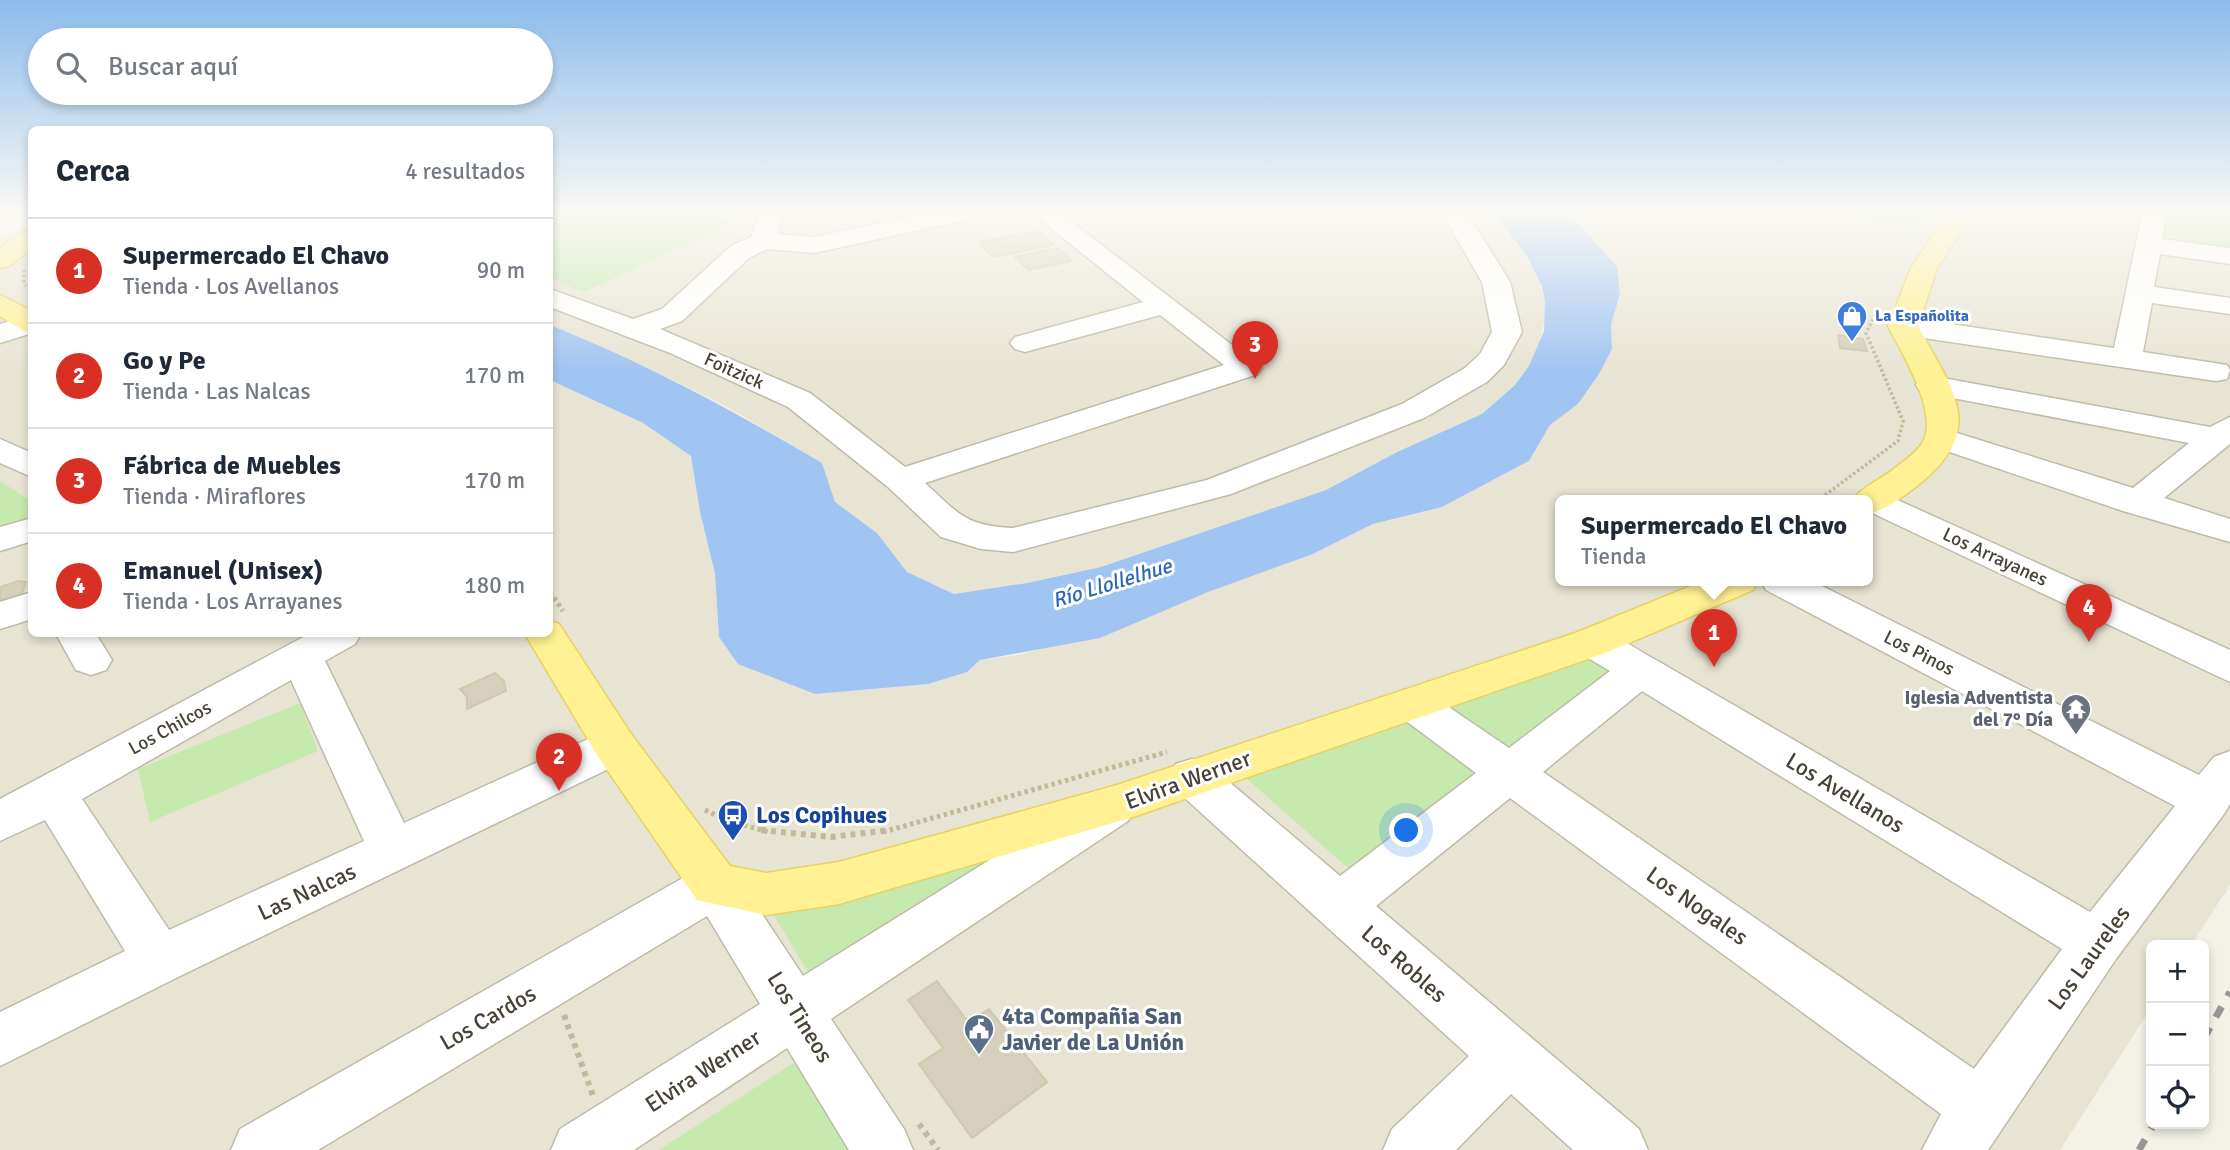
<!DOCTYPE html>
<html lang="es">
<head>
<meta charset="utf-8">
<style>
	:root { --surface:#fff; --page:#f2f2f3; --text:#1f2937; --muted:#747a83; --line:#e0e1e3; --accent:#d93025 }
	body { margin:0; font-family:Signika,sans-serif; background:var(--page); color:var(--text) }
	.controls { position:absolute; right:21px; bottom:21px; display:grid; overflow:hidden; border-radius:10px; box-shadow:0 4px 10px #0003 }
	.controls button { width:63px; height:63px; display:grid; place-items:center; padding:0; border:0; border-bottom:2px solid var(--line); background:var(--surface); color:var(--text); font:35px sans-serif }
	.you { position:absolute; left:1407px; top:831px; width:24px; height:24px; margin:-18px; border:5px solid #fff; border-radius:50%; background:#1a73e8; box-shadow:0 0 0 10px #1a73e833 }
	.badge { display:grid; place-items:center; width:46px; height:46px; border-radius:50%; background:var(--accent); color:#fff; font-size:23px; font-weight:700 }
	.pin { position:absolute; translate:-50% -58px; filter:drop-shadow(0 2px 4px #0008) }
	.pin::after { content:''; position:absolute; top:37px; width:24px; height:21px; background:inherit; clip-path:polygon(0 0,100% 0,50% 100%) }
	.popup { position:absolute; left:1555px; top:495px; width:318px; height:91px; box-sizing:border-box; display:grid; place-content:center; border-radius:10px; background:var(--surface); filter:drop-shadow(0 2px 5px #0005); font-size:23px; white-space:nowrap; color:var(--muted) }
	.popup b { font-size:26px; color:var(--text) }
	.popup::after { content:''; position:absolute; left:50%; top:100%; margin-left:-14px; border:14px solid transparent; border-top-color:var(--surface) }
	.list { margin:0; padding:0; list-style:none }
	h2 { display:flex; justify-content:space-between; align-items:center; height:91px; margin:0; padding:0 28px; font-size:30px }
	h2 small { font-size:23px; font-weight:400; color:var(--muted) }
	.list li { display:grid; grid-template-columns:46px 1fr auto; gap:21px; align-items:center; box-sizing:border-box; height:105px; padding:0 28px; border-top:2px solid var(--line) }
	.list b { display:block; font-size:26px; white-space:nowrap }
	.list p { margin:0; font-size:23px; white-space:nowrap; color:var(--muted) }
	.list em { font-size:23px; font-style:normal; color:var(--muted) }
	.icon { flex:none; width:38px; height:38px; fill:none; stroke:currentColor; stroke-width:2; stroke-linecap:round; stroke-linejoin:round }
	.map { position:relative; flex:none; width:2230px; height:1150px; overflow:hidden }
	.search { position:absolute; background:var(--surface); box-shadow:0 4px 10px #0003; left:28px; top:28px; width:525px; height:77px; display:flex; align-items:center; gap:18px; box-sizing:border-box; padding:0 24px; border-radius:38px; color:var(--muted); font-size:26px }
	.panel { position:absolute; background:var(--surface); box-shadow:0 4px 10px #0003; left:28px; top:126px; width:525px; height:511px; border-radius:10px }
	.map>svg:first-child { display:block }
</style>
</head>
<body>
<div class="map">
<svg width="2230" height="1150" viewBox="0 0 2230 1150">
	<rect width="100%" height="100%" fill="#f4f2e6"/>
	<g fill="#e8e4d4" fill-rule="evenodd">
		<path d="M550 210H1491L1536 272 1545 301V316L1540 342 1529 366 1515 385 1482 414 1397 452 1326 490 1101 567 1027 583 954 594 907 572 877 533 835 502 822 463 729 408 673 380 550 325Z"/>
		<path d="M1566 210H1833L1914 230 1934 210H2230V885L2191 945H2151V1008L2060 1150H0V236L31 226 32 634H550V380L643 423 691 456 700 512 715 574 719 637 967 672 980 660 1024 654 1313 554 1373 524 1442 507 1529 461 1550 425 1578 404 1599 374 1611 349V325L1620 294ZM1560 501H1868V581H1560Z"/>
	</g>
	<g fill="#c6e9ae">
		<path d="M550 210H696L733 223 584 292 550 278Z"/>
		<path d="M1833 210H1934L1914 230Z"/>
		<path d="M2166 210 2230 211V250L2160 241Z"/>
		<path d="M0 481 31 501V520L0 530Z"/>
		<path d="M1608 643 1654 673 1374 891 1238 771Z"/>
		<path d="M300 703 318 751 150 822 138 769Z"/>
		<path d="M1047 841 815 983 774 916Z"/>
		<path d="M807 1054 872 1150H659Z"/>
	</g>
	<path fill="#a1c5f2" d="M1491 210H1566L1617 267 1620 294 1611 325 1612 349 1599 374 1578 404 1550 425 1529 461 1442 507 1373 524 1313 554 1208 592 1100 638 980 660 967 672 928 684 815 694 738 664 719 637 715 574 700 512 691 456 643 423 550 380V325C645 363 734 411 822 463L835 502 877 533 907 572 954 594 1027 583 1101 567 1326 490 1397 452 1482 414 1515 385 1529 366 1544 331 1545 301 1542 287 1528 258Z"/>
	<g fill="#d6cfbb" stroke="#d0c8ae" stroke-width="2">
		<path d="M1038 231 1053 245 993 257 979 242Z"/>
		<path d="M1058 248 1072 261 1029 270 1015 257Z"/>
		<path d="M1838 335 1863 339 1867 351 1840 348Z"/>
		<path d="M18 581 26 582 22 594 0 600V587Z"/>
		<path d="M495 673 504 681 506 691 467 709V697L460 689Z"/>
		<path d="M937 981 968 1022 989 1009 1047 1082 972 1138 919 1064 943 1048 908 1000Z"/>
	</g>
	<g fill="none" stroke-linecap="round" stroke-linejoin="round">
		<g stroke="#bfbba9" stroke-width="3">
			<g id="minor">
				<path d="M761 210H790L782 218 778 234 814 237 942 210H992L989 215 980 217 814 253 767 249 749 258 682 321 660 329 810 393 905 467 1224 365 1160 315 1025 352 1015 349 1010 343 1015 337 1143 302 1028 210H1056L1262 368 1258 374 925 483C959 514 965 526 1013 528L1207 480 1402 404 1465 368 1480 354 1492 332 1482 282 1440 210H1465L1510 282 1522 332 1504 365 1487 382 1424 418 1231 494 1013 552 981 549 941 537 888 487 788 407 670 353 550 307V289L633 319 662 309 731 246 751 237Z"/>
				<path d="M2143 210H2167L2162 239 2230 248V264L2160 254 2154 287 2230 298V314L2152 303 2143 352 2227 365 2230 370 2227 379 2216 381 1903 335 1893 332 1888 326 1893 320 1903 317 2114 348Z"/>
				<path d="M32 314V333L0 343V324Z"/>
				<path d="M1932 376 2210 427 2230 417V444L2164 498 2230 519V542L2123 511 1932 446 1927 439 1932 432 1944 429 2133 488 2189 443 1921 392 1916 385 1921 378Z"/>
				<path d="M0 439 32 453V477L0 463Z"/>
				<path d="M1873 489 2230 650V682L1868 511V501L1855 500 1860 492Z"/>
				<path d="M32 518V541L0 551V527Z"/>
				<path d="M1761 581H1812L2199 775 2214 757 2230 751V804L2224 814 2116 959 1988 1150H1922L1941 1114 1510 798 1376 906 1639 1129 1648 1150H1573L1511 1094 1456 1150H1383L1392 1129 1469 1056 1176 790 1169 777 1176 764 1192 759 1208 764 1340 876 1476 773 1398 715 1391 704 1398 693 1413 688 1428 693 1509 748 1610 671 1578 652 1572 642 1578 632C1608 624 1630 647 1656 660L2090 912 2175 806 1766 590ZM1642 691 2062 949 1974 1069 1543 772Z"/>
				<path d="M32 592V619L0 629V602Z"/>
				<path d="M56 634H96L112 660 106 670 91 675 76 670Z"/>
				<path d="M309 634H361L355 644 325 661 404 823 599 734 615 729 631 734 638 746 631 758 178 977 0 1066V1012L125 951 45 820 0 841V799ZM291 680 364 841 169 930 82 799Z"/>
				<path d="M1111 789 1128 795 1135 808 1128 821 831 1019 904 1129 913 1150H849L787 1048 634 1150H551L560 1129 760 1004 707 916 318 1150H231L240 1129 697 870 715 864 733 870 803 976 1094 795Z"/>
			</g>
		</g>
		<g stroke="#e7d361" stroke-width="3">
			<g id="major">
				<path d="M1950 210H1975L1937 268 1918 326C1950 387 1988 426 1923 481 1907 494 1888 509 1868 514V501H1852C1861 487 1882 479 1895 468 1904 461 1916 453 1923 442 1939 412 1902 354 1888 326L1911 268Z"/>
				<path d="M32 229V249L9 266 0 268V248L23 232Z"/>
				<path d="M0 295 32 311V333L22 330 0 316Z"/>
				<path d="M1703 581H1758L1753 590 1608 652 1136 816 839 904 766 915 697 900 599 758 525 634H550V621L559 624 631 734 730 866 766 873 839 862 1117 785 1578 632Z"/>
			</g>
		</g>
		<g stroke="#c1b999" stroke-width="3.5" stroke-dasharray="2.5 2.5" stroke-linecap="butt">
			<path d="M24 270V284L32 290"/>
			<path d="M1817 501 1898 441 1903 421 1866 333 1875 315"/>
		</g>
		<g stroke="#c1b999" stroke-width="5" stroke-dasharray="3.5 3.5" stroke-linecap="butt">
			<path d="M550 592 563 611"/>
			<path d="M705 810 728 821 769 832"/>
			<path d="M883 832 1167 752"/>
		</g>
		<g stroke="#c1b999" stroke-width="6" stroke-dasharray="5 5" stroke-linecap="butt">
			<path d="M761 830 831 837 891 830"/>
			<path d="M564 1015 593 1096"/>
			<path d="M919 1124 938 1150"/>
		</g>
		<use href="#minor" fill="#fff" fill-rule="evenodd"/>
		<use href="#major" fill="#fff194" fill-rule="evenodd"/>
		<g stroke="#969696" stroke-width="7" stroke-dasharray="12 12" stroke-linecap="butt">
			<path d="M2204 1038 2230 992"/>
			<path d="M2139 1150 2154 1124"/>
		</g>
	</g>
	<linearGradient id="sky" x2="0" y2="1"><stop stop-color="#8bbbec"/><stop offset="0.57" stop-color="#faf9f4"/><stop offset="1" stop-color="#faf9f4" stop-opacity="0"/></linearGradient>
	<rect width="2230" height="371" fill="url(#sky)"/>
	<defs>
		<g id="shop-pin" transform="scale(1.575)"><path d="M0 17L-7.5 6A9.5 9.5 0 1 1 7.5 6Z" fill="#3f7fe0" stroke="#fff"/><path d="M-5-2.5h2.3a2.7 3.5 0 0 1 5.4 0H5L5.5 6h-11ZM-1.5-2.5h3a1.5 2.3 0 0 0-3 0Z" fill="#fff"/></g>
		<g id="temple-pin" transform="scale(1.575)"><path d="M0 17L-7.5 6A9.5 9.5 0 1 1 7.5 6Z" fill="#6b7280" stroke="#fff"/><path d="M0-6L5-2H3V0L6.5 2.5H4V6H1.5V3h-3V6H-4V2.5H-6.5L-3 0V-2H-5Z" fill="#fff"/></g>
		<g id="bus-pin" transform="scale(1.575)"><path d="M0 17L-7.5 6A9.5 9.5 0 1 1 7.5 6Z" fill="#1a4fb4" stroke="#fff"/><path d="M-5-6H5V4H4V6H2V4H-2V6H-4V4H-5ZM-3.5-4V0h7V-4ZM-3.5 1.2v1.5H-2V1.2ZM2 1.2v1.5H3.5V1.2Z" fill="#fff"/></g>
		<g id="civic-pin" transform="scale(1.575)"><path d="M0 17L-7.5 6A9.5 9.5 0 1 1 7.5 6Z" fill="#5c6f8a" stroke="#fff"/><path d="M-.6-6.5H3V-4.5H.6V-3L4-1V1h2V6H-6V1h2V-1L-.6-3ZM-1.2 2.5V6h2.4V2.5Z" fill="#fff"/></g>
	</defs>
	<g fill-rule="evenodd">
		<use href="#shop-pin" x="1852" y="316"/>
		<use href="#temple-pin" x="2076" y="709"/>
		<use href="#bus-pin" x="733" y="815"/>
		<use href="#civic-pin" x="979" y="1029"/>
	</g>
	<g text-anchor="middle" dominant-baseline="central" stroke-width="6" stroke-linejoin="round" paint-order="stroke">
		<g font-size="16" font-weight="bold" fill="#366cbe" stroke="#fff" text-anchor="start">
			<text x="1875" y="316">La Españolita</text>
		</g>
		<g font-size="19" fill="#474235" stroke="#fff">
			<text transform="translate(734 371) rotate(24)">Foitzick</text>
			<text transform="translate(1995 557) rotate(25)">Los Arrayanes</text>
			<text transform="translate(1919 653) rotate(27)">Los Pinos</text>
			<text transform="translate(170 728) rotate(-29)">Los Chilcos</text>
		</g>
		<g font-size="19" font-weight="bold" fill="#5b616d" stroke="#fff" text-anchor="end">
			<text x="2053" y="698">Iglesia Adventista<tspan x="2053" dy="22">del 7° Día</tspan></text>
		</g>
		<g font-size="21" font-style="italic" fill="#2c67b5" stroke="#fff">
			<text transform="translate(1112 583) rotate(-17)">Río Llollelhue</text>
		</g>
		<g font-size="23" fill="#474235" stroke="#fff">
			<text transform="translate(1188 780) rotate(-20)">Elvira Werner</text>
			<text transform="translate(1845 793) rotate(31)">Los Avellanos</text>
			<text transform="translate(307 892) rotate(-25)">Las Nalcas</text>
			<text transform="translate(1697 906) rotate(35)">Los Nogales</text>
			<text transform="translate(2089 958) rotate(-54)">Los Laureles</text>
			<text transform="translate(1404 964) rotate(41)">Los Robles</text>
			<text transform="translate(800 1017) rotate(58)">Los Tineos</text>
			<text transform="translate(488 1018) rotate(-30)">Los Cardos</text>
			<text transform="translate(703 1071) rotate(-33)">Elvira Werner</text>
		</g>
		<g font-size="23" font-weight="bold" fill="#164399" stroke="#fff" text-anchor="start">
			<text x="756" y="815">Los Copihues</text>
		</g>
		<g font-size="23" font-weight="bold" fill="#4e5e75" stroke="#fff" text-anchor="start">
			<text x="1002" y="1016">4ta Compañia San<tspan x="1002" dy="26">Javier de La Unión</tspan></text>
		</g>
	</g>
</svg>
<div class="controls">
<button>+</button>
<button>−</button>
<button><svg class="icon" aria-label="locate" viewBox="0 0 24 24"><circle cx="12" cy="12" r="6"/><path d="M12 2v4M12 18v4M2 12h4M18 12h4"/></svg></button>
</div>
<div class="you"></div>
<div class="pin badge" style="left:1714px;top:667px">1</div>
<div class="popup"><b>Supermercado El Chavo</b>Tienda</div>
<div class="pin badge" style="left:559px;top:791px">2</div>
<div class="pin badge" style="left:1255px;top:379px">3</div>
<div class="pin badge" style="left:2089px;top:642px">4</div>
<div class="search"><svg class="icon" aria-label="search" viewBox="0 0 24 24"><circle cx="10" cy="10" r="6"/><path d="M15 15l6 6"/></svg>Buscar aquí</div>
<section class="panel">
<h2>Cerca<small>4 resultados</small></h2>
<ul class="list">
<li><span class="badge">1</span><div><b>Supermercado El Chavo</b><p>Tienda · Los Avellanos</p></div><em>90 m</em></li>
<li><span class="badge">2</span><div><b>Go y Pe</b><p>Tienda · Las Nalcas</p></div><em>170 m</em></li>
<li><span class="badge">3</span><div><b>Fábrica de Muebles</b><p>Tienda · Miraflores</p></div><em>170 m</em></li>
<li><span class="badge">4</span><div><b>Emanuel (Unisex)</b><p>Tienda · Los Arrayanes</p></div><em>180 m</em></li>
</ul>
</section>
</div>
</body>
</html>
